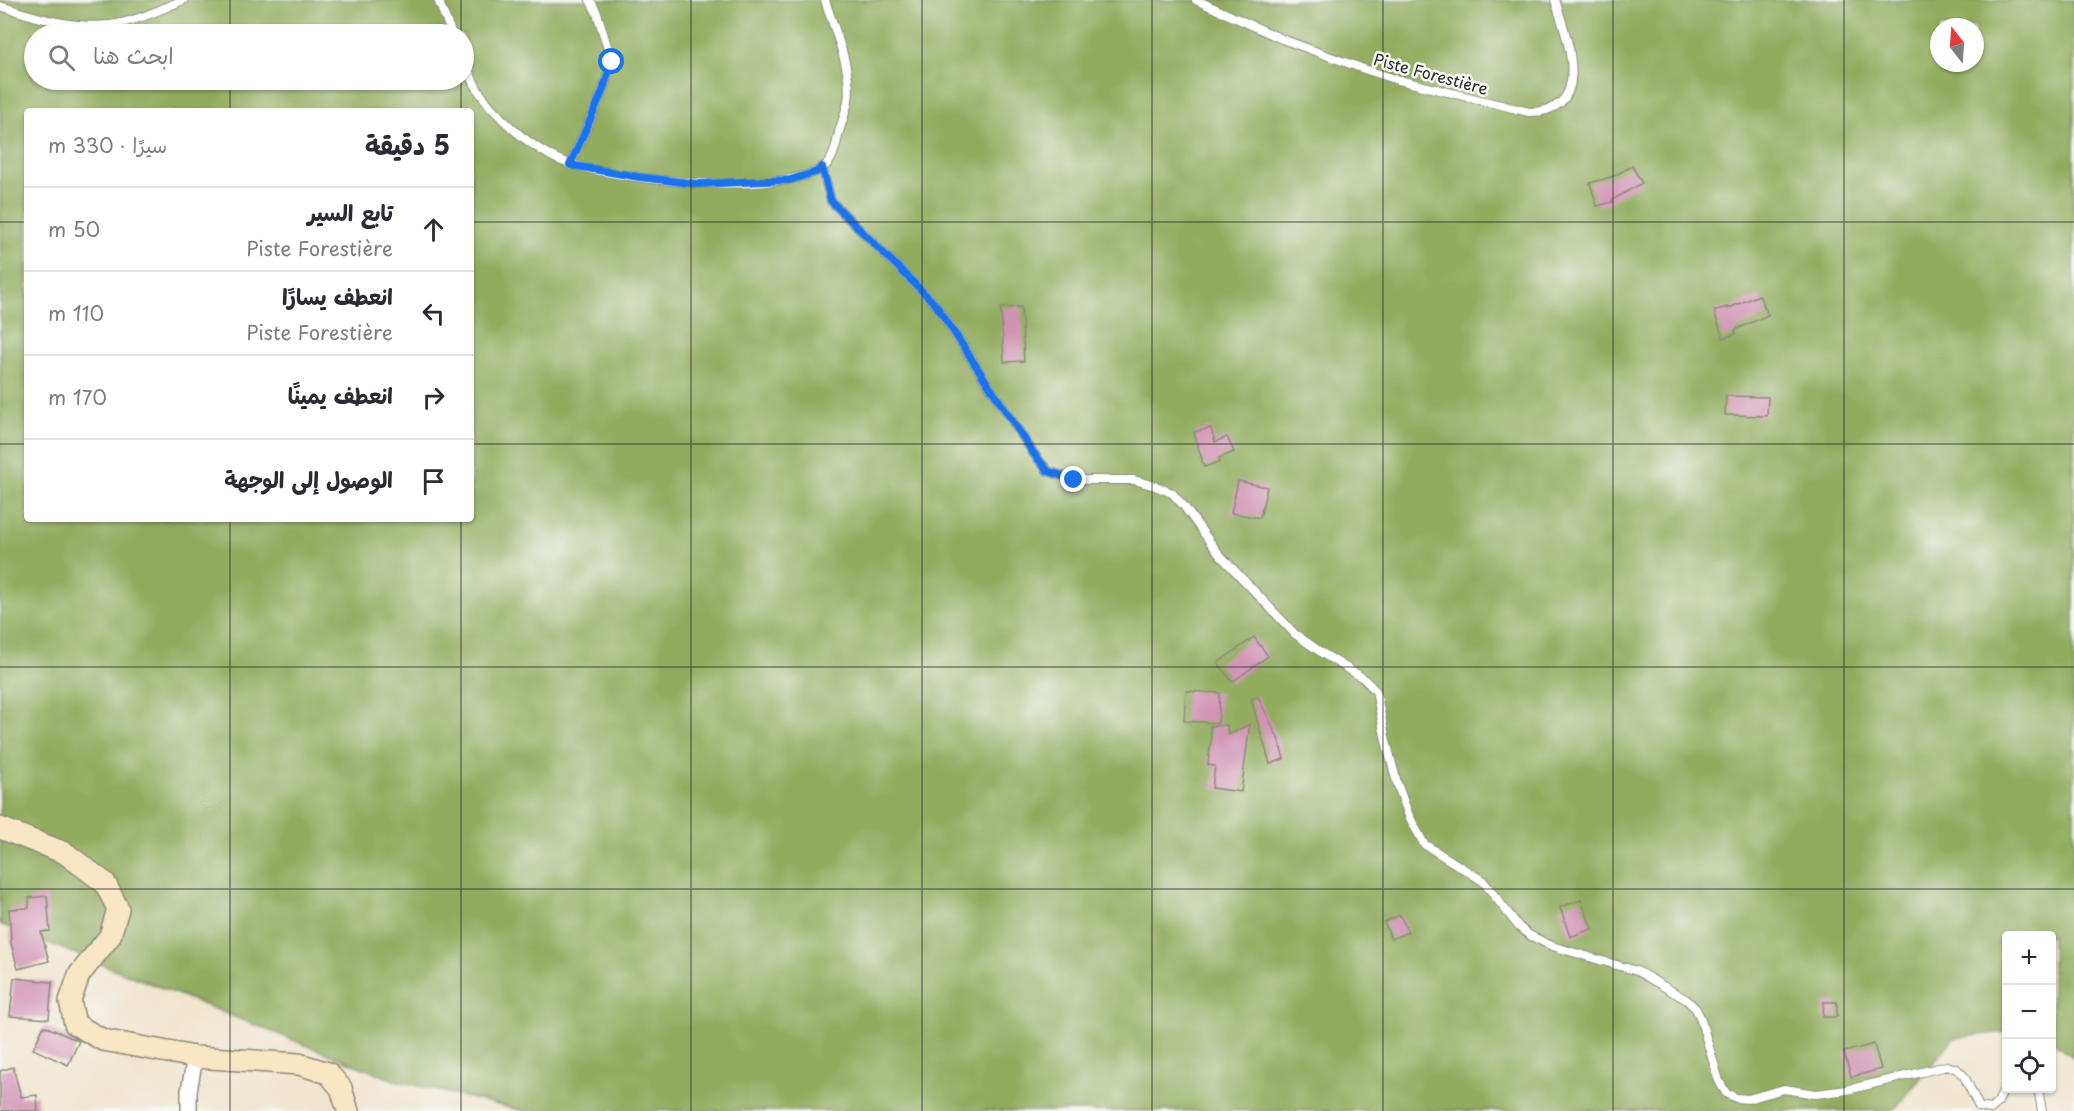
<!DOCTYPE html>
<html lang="ar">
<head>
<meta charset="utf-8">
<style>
	:root { --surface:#fff; --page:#f7f7f7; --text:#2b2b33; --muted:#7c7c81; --line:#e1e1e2 }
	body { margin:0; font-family:"Playpen Sans","Playpen Sans Arabic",sans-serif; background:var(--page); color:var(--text); direction:rtl }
	.controls { position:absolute; right:18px; bottom:18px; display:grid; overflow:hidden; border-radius:6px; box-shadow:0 2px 4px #0004 }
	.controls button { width:54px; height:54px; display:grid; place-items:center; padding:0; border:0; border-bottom:2px solid var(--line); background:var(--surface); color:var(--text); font:30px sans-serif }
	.compass { position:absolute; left:1930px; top:18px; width:54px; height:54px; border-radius:50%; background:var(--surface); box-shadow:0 2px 4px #0004; rotate:343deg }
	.stop { position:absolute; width:18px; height:18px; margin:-14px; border:4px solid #1a73e8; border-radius:50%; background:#fff }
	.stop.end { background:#1a73e8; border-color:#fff; box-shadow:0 2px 6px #0008 }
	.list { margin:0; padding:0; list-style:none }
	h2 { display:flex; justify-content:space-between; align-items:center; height:78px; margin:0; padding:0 24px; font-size:26px }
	h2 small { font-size:20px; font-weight:400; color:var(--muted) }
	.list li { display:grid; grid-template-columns:39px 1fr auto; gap:18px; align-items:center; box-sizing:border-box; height:84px; padding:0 24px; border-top:2px solid var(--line) }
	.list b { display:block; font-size:22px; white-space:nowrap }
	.list p { margin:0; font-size:20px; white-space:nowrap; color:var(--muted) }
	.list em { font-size:20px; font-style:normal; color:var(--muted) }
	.icon { flex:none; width:33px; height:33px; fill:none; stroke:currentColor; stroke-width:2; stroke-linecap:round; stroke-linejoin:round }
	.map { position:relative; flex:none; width:2074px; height:1111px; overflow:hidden; direction:ltr }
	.search { position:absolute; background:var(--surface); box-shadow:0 2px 4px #0004; left:24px; top:24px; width:450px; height:66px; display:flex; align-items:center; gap:15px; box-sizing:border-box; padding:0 21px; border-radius:33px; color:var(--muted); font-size:22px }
	.panel { position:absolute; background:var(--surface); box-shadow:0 2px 4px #0004; left:24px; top:108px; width:450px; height:414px; border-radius:6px; direction:rtl }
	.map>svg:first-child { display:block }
</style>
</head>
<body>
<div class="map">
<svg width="2074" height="1111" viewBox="0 0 2074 1111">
	<rect width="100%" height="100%" fill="#f6f6f2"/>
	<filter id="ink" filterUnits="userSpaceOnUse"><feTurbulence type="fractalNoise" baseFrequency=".0167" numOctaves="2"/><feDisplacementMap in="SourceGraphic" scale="12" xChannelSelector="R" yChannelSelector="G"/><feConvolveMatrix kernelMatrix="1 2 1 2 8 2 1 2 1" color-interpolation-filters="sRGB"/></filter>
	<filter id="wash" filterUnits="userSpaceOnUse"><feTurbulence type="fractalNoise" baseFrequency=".008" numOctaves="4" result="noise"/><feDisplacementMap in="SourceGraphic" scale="24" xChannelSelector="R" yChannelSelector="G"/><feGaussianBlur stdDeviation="1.35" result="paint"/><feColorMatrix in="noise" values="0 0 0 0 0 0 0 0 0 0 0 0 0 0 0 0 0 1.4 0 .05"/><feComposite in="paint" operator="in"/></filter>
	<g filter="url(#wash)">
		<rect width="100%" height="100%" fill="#f0e5cd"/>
		<path fill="#91ac5e" stroke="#5e6c44" stroke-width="1.5" fill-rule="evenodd" d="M0 0H2074V1058L2052 1041V936H2006V1032L1954 1038 1893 1111H523L394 1080 0 924ZM1939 27H1975V63H1939ZM34 34H464V80H34ZM27 111H471V519H27Z"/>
		<g id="blocks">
			<g fill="#d193b4">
				<path d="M1632 166 1642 183 1612 200 1613 202 1597 206 1590 183 1614 176Z"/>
				<path d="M1759 295 1768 315 1735 330 1736 334 1723 338 1714 311 1727 307V309Z"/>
				<path d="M1021 307 1024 361 1004 362 1001 308Z"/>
				<path d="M1726 396 1768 397 1767 416 1725 415Z"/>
				<path d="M1211 428 1215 442 1227 437 1234 452 1219 458 1220 462 1204 467 1194 432Z"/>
				<path d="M1238 481 1267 487 1260 518 1231 513Z"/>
				<path d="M1254 637 1268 656 1232 682 1218 663Z"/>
				<path d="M1186 691 1220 693 1218 723 1184 721Z"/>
				<path d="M1258 697 1278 738 1284 759 1270 764 1251 699Z"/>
				<path d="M1250 724 1241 792 1212 788 1215 766 1208 765 1211 740 1210 726 1227 725 1228 735Z"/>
				<path d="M47 896 50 931 41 932 49 961 18 969 11 943 9 909 29 908V898Z"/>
				<path d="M1581 900 1592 929 1570 937 1560 907Z"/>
				<path d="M1400 915 1408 932 1391 939 1384 922Z"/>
				<path d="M14 978 52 982 49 1019 10 1016Z"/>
				<path d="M1824 1002H1837V1017H1823Z"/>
				<path d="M44 1026 79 1041 68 1065 33 1049Z"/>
				<path d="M1874 1044 1881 1069 1851 1077 1844 1052Z"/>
				<path d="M13 1067 21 1097 37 1095 38 1111H0V1071Z"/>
			</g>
		</g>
	</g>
	<g filter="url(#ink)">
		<use href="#blocks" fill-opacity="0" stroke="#8e887c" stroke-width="1.5"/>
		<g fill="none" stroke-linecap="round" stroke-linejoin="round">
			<g stroke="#8e887c" stroke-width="10">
				<g id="lane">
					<path d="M438 0 452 34"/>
					<path d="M1196 0 1282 39 1361 68 1395 79 1529 112C1596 112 1567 38 1555 0"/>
					<path d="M0 6C35 17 71 29 109 25 134 22 160 10 183 0"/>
					<path d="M464 60C469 71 473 83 480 93 498 118 524 141 551 156 592 180 797 201 829 162 835 154 837 141 839 132 842 122 846 111 848 101 853 71 834 29 825 0"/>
					<path d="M570 165 602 93 612 62 597 13 590 0"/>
					<path d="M822 167 831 201 936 305 1034 454 1048 471 1074 480H1134L1155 486 1172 493 1183 505 1219 554 1295 634 1322 653 1363 678 1376 691 1386 741 1397 783 1409 816 1424 844 1483 881 1519 927 1529 935 1552 946 1637 971 1687 1000 1696 1009 1700 1017 1719 1081 1726 1093 1736 1098 1748 1099 1784 1089 1816 1094 1847 1090 1947 1066 1957 1069 1964 1076 1979 1107 1991 1109 1998 1102 2006 1085"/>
					<path d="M2038 1088 2042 1111"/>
				</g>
			</g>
			<g stroke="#8e887c" stroke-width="18">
				<path id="street" d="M189 1111V1091L195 1057"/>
			</g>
			<g stroke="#8e887c" stroke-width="24">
				<path id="secondary" d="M0 828 65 853 105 883 118 909 110 936 79 975 70 1001 75 1024 103 1040 195 1057 299 1064 328 1073 341 1088 348 1111"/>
			</g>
			<use href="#lane" stroke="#fff" stroke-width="8"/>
			<use href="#street" stroke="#fff" stroke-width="15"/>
			<use href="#secondary" stroke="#f9e7c3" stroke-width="21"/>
		</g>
	</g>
	<g fill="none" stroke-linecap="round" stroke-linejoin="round" filter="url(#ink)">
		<path stroke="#1a73e8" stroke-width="8" d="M612 62 602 93 570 165 639 177 698 184 790 180 816 172 822 167 831 201 936 305 1034 454 1048 471 1074 480"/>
	</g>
	<path fill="none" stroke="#2b2b2b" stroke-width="1.5" stroke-opacity="0.55" d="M230 0V34M461 0V34M691 0V1111M922 0V1111M1152 0V1111M1383 0V1111M1613 0V1111M1844 0V1111M230 80V111M461 80V111M0 222H27M471 222H2074M0 444H27M471 444H2074M230 519V1111M461 519V1111M0 667H2074M0 889H2074"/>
	<g text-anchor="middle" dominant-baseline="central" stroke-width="5" stroke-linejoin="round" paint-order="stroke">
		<g font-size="16" fill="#2b2b2b" stroke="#f6f6f2">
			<text transform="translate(1431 73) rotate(15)">Piste Forestière</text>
		</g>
	</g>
</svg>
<div class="controls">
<button>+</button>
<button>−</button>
<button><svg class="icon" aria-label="locate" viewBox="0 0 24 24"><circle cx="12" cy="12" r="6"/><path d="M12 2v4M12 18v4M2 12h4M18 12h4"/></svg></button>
</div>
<svg class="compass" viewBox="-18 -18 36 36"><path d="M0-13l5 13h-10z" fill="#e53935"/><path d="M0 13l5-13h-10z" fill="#7c7c81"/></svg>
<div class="stop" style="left:612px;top:62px"></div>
<div class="stop end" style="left:1074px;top:480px"></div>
<div class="search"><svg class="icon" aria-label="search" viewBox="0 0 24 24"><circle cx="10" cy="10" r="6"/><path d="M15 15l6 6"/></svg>ابحث هنا</div>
<section class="panel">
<h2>5 دقيقة<small>سيرًا · 330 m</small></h2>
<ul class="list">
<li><svg class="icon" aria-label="ahead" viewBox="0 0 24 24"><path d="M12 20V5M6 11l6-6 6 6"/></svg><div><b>تابع السير</b><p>Piste Forestière</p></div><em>50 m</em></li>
<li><svg class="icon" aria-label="left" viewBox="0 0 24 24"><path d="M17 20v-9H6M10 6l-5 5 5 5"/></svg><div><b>انعطف يسارًا</b><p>Piste Forestière</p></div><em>110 m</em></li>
<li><svg class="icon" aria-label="right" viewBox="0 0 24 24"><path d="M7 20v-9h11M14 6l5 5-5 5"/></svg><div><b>انعطف يمينًا</b></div><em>170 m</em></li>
<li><svg class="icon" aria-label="arrive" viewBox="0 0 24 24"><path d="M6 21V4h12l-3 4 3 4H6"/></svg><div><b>الوصول إلى الوجهة</b></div></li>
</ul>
</section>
</div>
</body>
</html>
